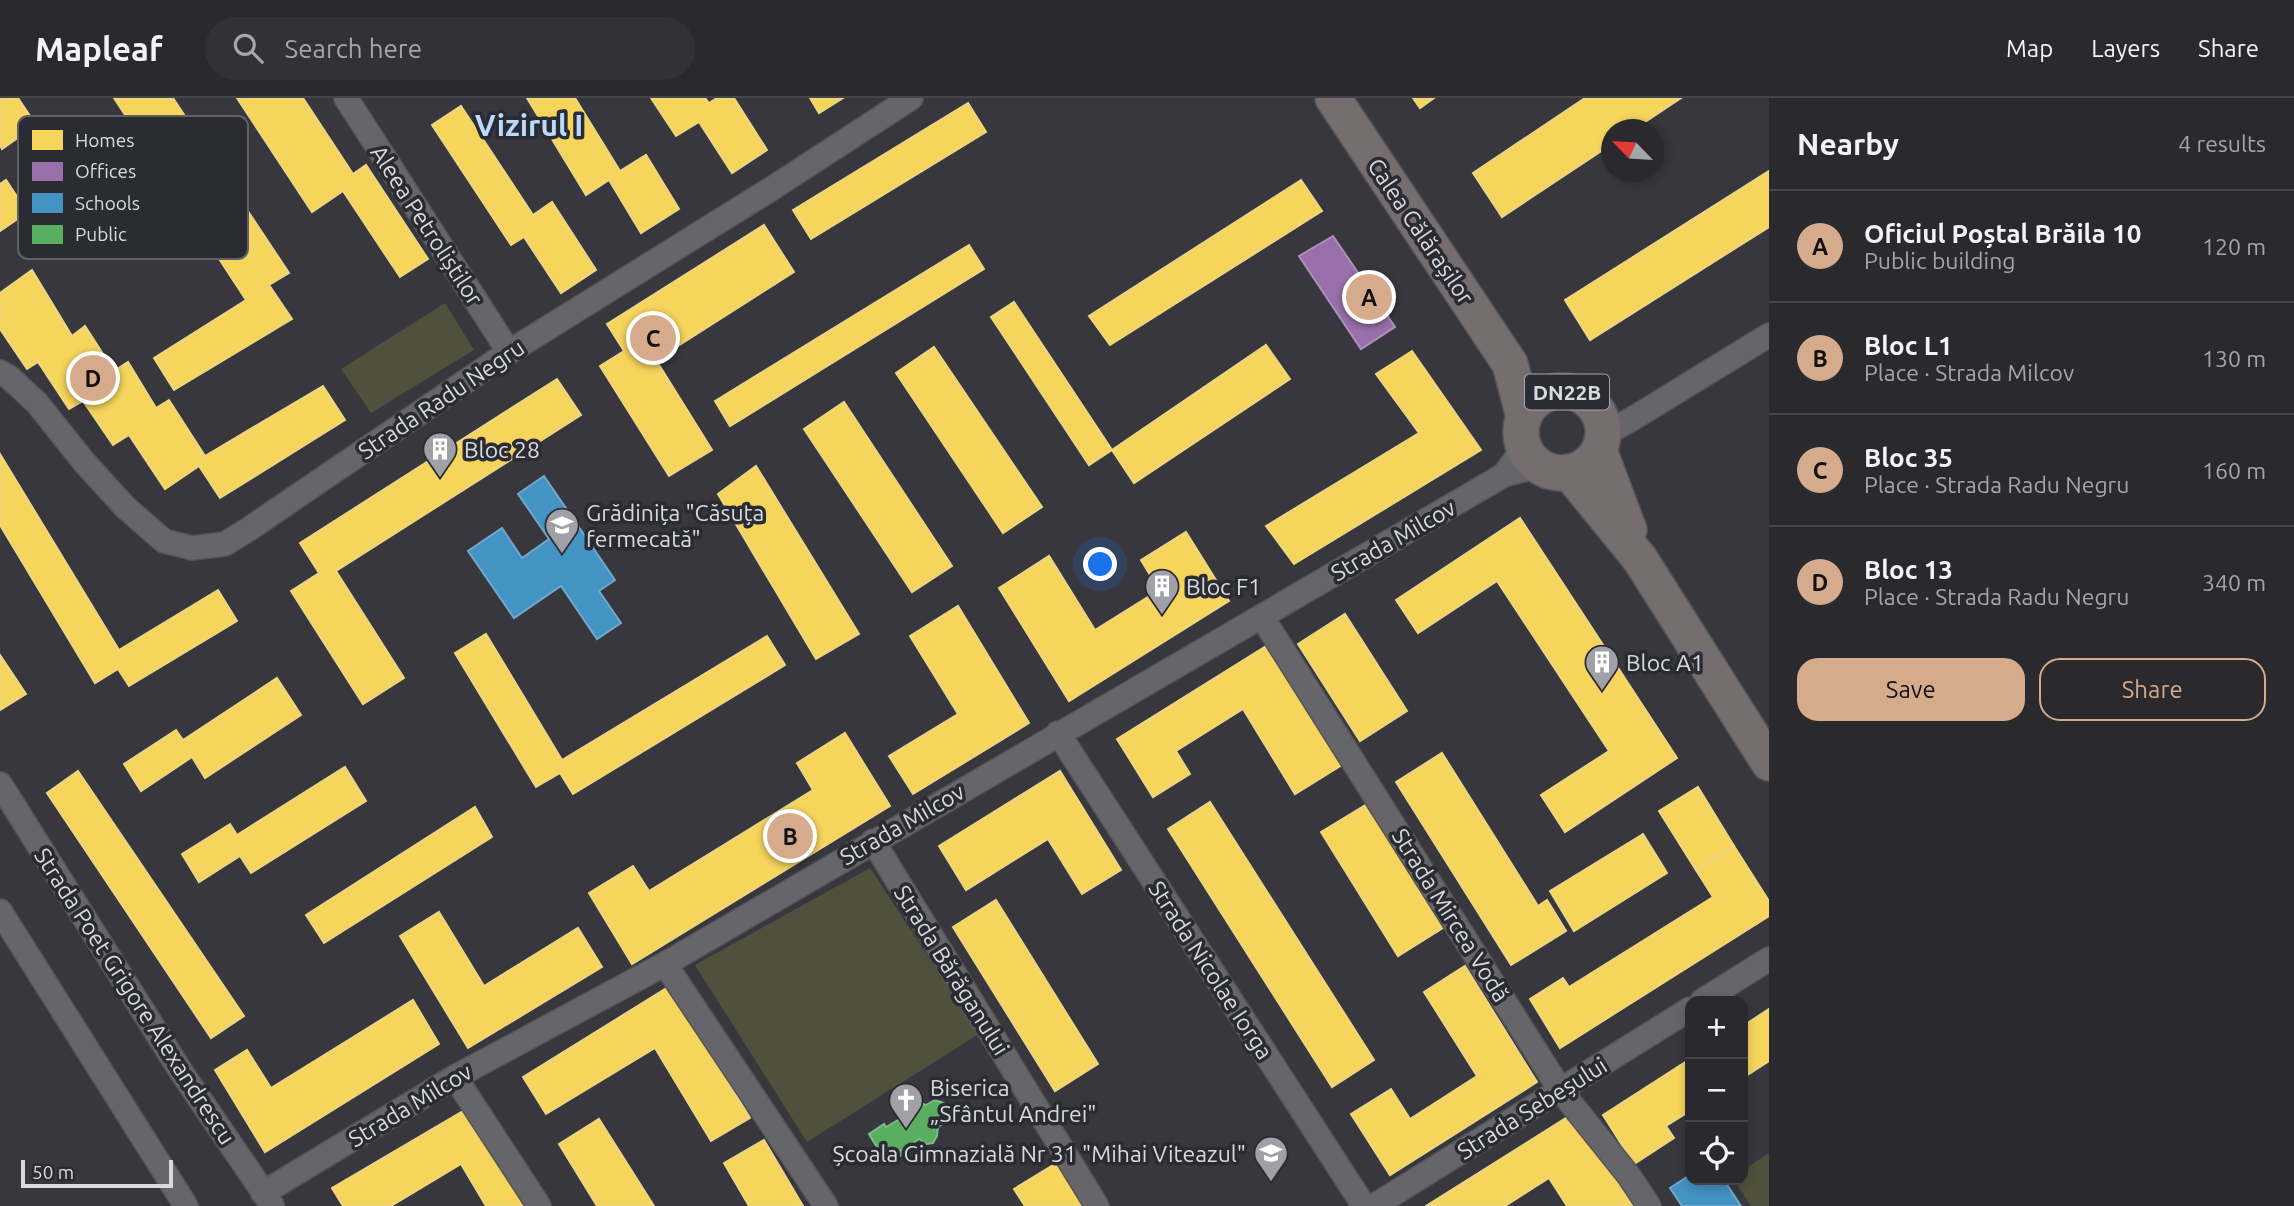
<!DOCTYPE html>
<html lang="en">
<head>
<meta charset="utf-8">
<style>
	:root { --surface:#29292e; --page:#313136; --text:#f1f3f6; --muted:#a5a6aa; --line:#45454a; --accent:#d6ab8b }
	body { margin:0; font-family:Ubuntu,sans-serif; background:var(--page); color:var(--text) }
	.controls { position:absolute; right:21px; bottom:21px; display:grid; overflow:hidden; border-radius:14px; box-shadow:0 4px 10px #0003 }
	.controls button { width:63px; height:63px; display:grid; place-items:center; padding:0; border:0; border-bottom:2px solid var(--line); background:var(--surface); color:var(--text); font:35px sans-serif }
	.compass { position:absolute; left:1601px; top:21px; width:63px; height:63px; border-radius:50%; background:var(--surface); box-shadow:0 4px 10px #0003; rotate:295deg }
	.scale { position:absolute; left:21px; bottom:18px; width:152px; box-sizing:border-box; padding-left:7px; border:4px solid #d9dadf; border-top:0; font-size:19px; line-height:24px; white-space:nowrap; color:#d9dadf; -webkit-text-stroke:5px #2b2b34; paint-order:stroke }
	.you { position:absolute; left:1101px; top:467px; width:24px; height:24px; margin:-18px; border:5px solid #fff; border-radius:50%; background:#1a73e8; box-shadow:0 0 0 10px #1a73e833 }
	.badge { display:grid; place-items:center; width:46px; height:46px; border-radius:50%; background:var(--accent); color:#111; font-size:23px; font-weight:700 }
	.pin { position:absolute; translate:-50% -50%; border:4px solid #fff; box-shadow:0 2px 7px #0006 }
	.list { margin:0; padding:0; list-style:none }
	h2 { display:flex; justify-content:space-between; align-items:center; height:91px; margin:0; padding:0 28px; font-size:30px }
	h2 small { font-size:23px; font-weight:400; color:var(--muted) }
	.list li { display:grid; grid-template-columns:46px 1fr auto; gap:21px; align-items:center; box-sizing:border-box; height:112px; padding:0 28px; border-top:2px solid var(--line) }
	.list b { display:block; font-size:26px; white-space:nowrap }
	.list p { margin:0; font-size:23px; white-space:nowrap; color:var(--muted) }
	.list em { font-size:23px; font-style:normal; color:var(--muted) }
	.actions { display:flex; gap:14px; padding:21px 28px }
	.actions a { flex:1; padding:16px 0; border:2px solid var(--accent); border-radius:21px; text-align:center; font-size:24px; color:var(--accent) }
	.actions .main { background:var(--accent); color:#111 }
	.icon { flex:none; width:38px; height:38px; fill:none; stroke:currentColor; stroke-width:2; stroke-linecap:round; stroke-linejoin:round }
	.map { position:relative; flex:none; width:1769px; height:1108px; overflow:hidden }
	header { display:flex; align-items:center; gap:42px; box-sizing:border-box; height:98px; padding:0 35px; background:var(--surface); border-bottom:2px solid var(--line) }
	header strong { font-size:33px }
	nav { display:flex; gap:38px; margin-inline-start:auto; font-size:24px }
	.search { width:490px; height:63px; background:var(--page); display:flex; align-items:center; gap:18px; box-sizing:border-box; padding:0 24px; border-radius:38px; color:var(--muted); font-size:26px }
	main { display:flex }
	aside { flex:1; background:var(--surface) }
	.map>svg:first-child { display:block }
</style>
</head>
<body>
<header>
<strong>Mapleaf</strong>
<div class="search"><svg class="icon" aria-label="search" viewBox="0 0 24 24"><circle cx="10" cy="10" r="6"/><path d="M15 15l6 6"/></svg>Search here</div>
<nav><a>Map</a><a>Layers</a><a>Share</a></nav>
</header>
<main>
<div class="map">
<svg width="1769" height="1108" viewBox="0 0 1769 1108">
	<rect width="100%" height="100%" fill="#37373d"/>
	<g fill="#50513c">
		<path d="M445 205 474 252 371 315 341 271Z"/>
		<path d="M870 770 979 936 807 1044 695 867Z"/>
		<path d="M1769 1055V1108H1751L1734 1082H1743V1072Z"/>
	</g>
	<g fill="#f6d55c" stroke="#edd683" stroke-width="2">
		<path d="M0 0H18L36 27 2 51 0 47Z"/>
		<path d="M114 0H173L289 175 269 187 292 221 174 292 154 260 246 202Z"/>
		<path d="M237 0H303L353 76 366 67 428 161 400 179 343 93 312 114Z"/>
		<path d="M527 0H575L620 73 646 57 679 111 641 135 609 82 586 97Z"/>
		<path d="M651 0H705L709 5 717 0H734L767 52 732 75 699 24 676 38Z"/>
		<path d="M810 0H843L819 15Z"/>
		<path d="M1413 0H1434L1420 10Z"/>
		<path d="M1585 0H1681L1633 32H1612V46L1502 119 1473 75Z"/>
		<path d="M968 5 986 34 811 141 793 112Z"/>
		<path d="M461 8 533 117 552 104 596 172 561 195 524 139 511 147 432 27Z"/>
		<path d="M120 37 141 67 37 134 25 116 0 133V86L6 82 20 103Z"/>
		<path d="M1769 73V129L1590 242 1565 202Z"/>
		<path d="M1301 82 1322 113 1110 247 1089 218Z"/>
		<path d="M764 127 794 174 656 262 712 352 669 378 600 268 624 253 607 226Z"/>
		<path d="M969 147 984 171 730 328 715 303Z"/>
		<path d="M32 172 72 238 85 228 114 273 128 264 156 310 169 302 205 358 323 288 345 322 220 400 199 368 165 391 129 337 113 347 83 303 69 311 38 264 27 271 0 231V195Z"/>
		<path d="M1014 204 1112 352 1089 367 991 219Z"/>
		<path d="M1266 247 1290 281 1134 385 1112 352Z"/>
		<path d="M934 249 1042 409 1003 435 896 275Z"/>
		<path d="M1412 253 1481 352 1294 466 1266 428 1419 335 1376 276Z"/>
		<path d="M557 281 581 317 336 473 404 580 363 606 291 493 319 475 300 445Z"/>
		<path d="M844 304 952 468 912 494 804 331Z"/>
		<path d="M0 356 119 552 218 492 237 523 129 588 118 571 95 585 0 427Z"/>
		<path d="M756 368 859 536 816 561 718 396Z"/>
		<path d="M1520 420 1677 660 1565 734 1541 697 1609 653 1497 483 1418 535 1396 502Z"/>
		<path d="M1186 434 1229 503 1069 603 999 490 1049 458 1095 532 1159 492 1141 462Z"/>
		<path d="M958 508 1029 625 913 696 889 658 958 616 910 538Z"/>
		<path d="M1345 516 1407 613 1360 643 1298 546Z"/>
		<path d="M486 536 562 662 767 538 785 567 573 696 560 675 536 689 455 555Z"/>
		<path d="M1268 547 1342 667 1295 696 1243 611 1176 653 1190 676 1153 699 1117 641Z"/>
		<path d="M0 557 26 596 0 612Z"/>
		<path d="M277 580 301 617 205 680 192 659 141 693 124 666 176 632 183 642Z"/>
		<path d="M845 635 890 708 632 866 589 795 633 768 649 793 813 692 797 665Z"/>
		<path d="M1442 655 1538 808 1547 802 1566 833 1511 867 1396 684Z"/>
		<path d="M345 669 366 703 251 775 240 758 199 784 182 756 230 726 237 737Z"/>
		<path d="M78 673 244 918 211 940 47 695Z"/>
		<path d="M1060 673 1121 772 1082 796 1048 741 966 792 939 748Z"/>
		<path d="M1698 689 1734 748 1696 772 1659 713Z"/>
		<path d="M1210 704 1374 962 1332 989 1168 731Z"/>
		<path d="M1367 706 1443 830 1398 858 1321 734Z"/>
		<path d="M475 709 492 739 324 845 306 817Z"/>
		<path d="M1643 736 1667 775 1574 833 1550 793Z"/>
		<path d="M1734 748 1769 803V818L1560 950 1530 901 1563 880 1569 889 1713 799 1696 772Z"/>
		<path d="M996 802 1098 966 1055 993 953 829Z"/>
		<path d="M439 814 484 888 578 830 602 869 468 950 400 838Z"/>
		<path d="M1465 868 1537 984 1390 1077 1351 1016 1391 991 1410 1021 1477 978 1424 894Z"/>
		<path d="M670 888 750 1020 711 1043 655 950 546 1016 523 979Z"/>
		<path d="M413 902 439 946 265 1054 215 972 247 952 271 990Z"/>
		<path d="M1769 911V963L1743 980V928Z"/>
		<path d="M1690 961V1013L1666 1028 1674 1040 1634 1066 1603 1017Z"/>
		<path d="M468 1010 525 1108H486L461 1066 391 1108H343L332 1090Z"/>
		<path d="M1574 1015 1633 1108H1567L1549 1080 1505 1108H1426Z"/>
		<path d="M599 1021 654 1108H597L559 1046Z"/>
		<path d="M764 1042 803 1108H749L724 1065Z"/>
		<path d="M1060 1063 1087 1108H1025L1014 1091Z"/>
	</g>
	<path fill="#9970ab" stroke="#ac90bb" stroke-width="2" d="M1333 138 1395 229 1361 251 1299 158Z"/>
	<g fill="#4393c3" stroke="#70a8cb" stroke-width="2">
		<path d="M544 378 615 482 599 493 621 525 597 541 561 488 514 520 468 453 502 430 522 460 549 441 518 396Z"/>
		<path d="M1690 1077V1082H1724L1741 1108H1682L1670 1090Z"/>
	</g>
	<path fill="#5aae61" stroke="#80bb87" stroke-width="2" d="M935 1002 944 1005 949 1013 947 1023 938 1029 937 1038 933 1045 926 1046 919 1041 901 1053 903 1056 887 1066 869 1036 884 1026 886 1029 905 1018V1010L909 1004H917L926 1007Z"/>
	<g fill="none" stroke-linecap="round" stroke-linejoin="round">
		<g stroke="#545458" stroke-width="26">
			<g id="minor">
				<path d="M346 0 509 254"/>
				<path d="M0 274 9 279 37 305 84 364 125 409 164 443 192 450 225 446 249 431 509 254 771 91 911 0"/>
				<path d="M1603 337 1632 321 1769 237"/>
				<path d="M1504 377 1524 349"/>
				<path d="M1262 519 1561 993 1629 1078 1649 1108"/>
				<path d="M1058 635 1364 1108"/>
				<path d="M0 686 182 975 272 1107"/>
				<path d="M873 743 1097 1108"/>
				<path d="M0 813 186 1108"/>
				<path d="M665 866 826 1108"/>
				<path d="M1702 903 1769 861"/>
				<path d="M455 979 539 1108"/>
				<path d="M263 1095 455 979 665 866 1504 377 1538 368"/>
				<path d="M1374 1108 1690 911"/>
			</g>
		</g>
		<g stroke="#545458" stroke-width="38">
			<g id="primary">
				<path d="M1333 0 1510 266 1524 319"/>
				<circle cx="1562" cy="334" r="41"/>
				<path d="M1599 352 1629 432"/>
				<path d="M1569 374 1640 461 1769 665"/>
			</g>
		</g>
		<use href="#minor" stroke="#66666a" stroke-width="23"/>
		<use href="#primary" stroke="#756d6e" stroke-width="35"/>
	</g>
	<defs>
		<g id="building-pin" transform="scale(1.75)"><path d="M0 17L-7.5 6A9.5 9.5 0 1 1 7.5 6Z" fill="#a0a1a6" stroke="#2b2b34"/><path d="M-4-6H4V6H1V3H-1V6H-4ZM-2.5-4.3h1.7v1.8h-1.7ZM.8-4.3h1.7v1.8H.8ZM-2.5-1h1.7V.8h-1.7ZM.8-1h1.7V.8H.8Z" fill="#fff"/></g>
		<g id="school-pin" transform="scale(1.75)"><path d="M0 17L-7.5 6A9.5 9.5 0 1 1 7.5 6Z" fill="#a0a1a6" stroke="#2b2b34"/><path d="M0-5L7-2L0 1L-7-2ZM-4 1L0 2.5L4 1V4Q0 6-4 4Z" fill="#fff"/></g>
		<g id="church-pin" transform="scale(1.75)"><path d="M0 17L-7.5 6A9.5 9.5 0 1 1 7.5 6Z" fill="#a0a1a6" stroke="#2b2b34"/><path d="M-1.2-6h2.4v3.5h3.3v2.4h-3.3V6h-2.4V-.1h-3.3v-2.4h3.3Z" fill="#fff"/></g>
	</defs>
	<g fill-rule="evenodd">
		<use href="#building-pin" x="440" y="351"/>
		<use href="#school-pin" x="562" y="427"/>
		<use href="#building-pin" x="1162" y="488"/>
		<use href="#building-pin" x="1602" y="564"/>
		<use href="#church-pin" x="906" y="1002"/>
		<use href="#school-pin" x="1271" y="1055"/>
	</g>
	<g text-anchor="middle" dominant-baseline="central" stroke-width="7" stroke-linejoin="round" paint-order="stroke">
		<rect fill="#2b2b34" stroke="#a5a6ac" stroke-width="2" x="1525" y="276.5" width="84" height="35" rx="5"/>
		<g font-size="21" font-weight="bold" fill="#d9dadf">
			<text x="1567" y="294">DN22B</text>
		</g>
		<g font-size="23" fill="#d9dadf" stroke="#2b2b34">
			<text transform="translate(427 127) rotate(57)">Aleea Petroliștilor</text>
			<text transform="translate(1421 133) rotate(56)">Calea Călărașilor</text>
			<text transform="translate(441 301) rotate(-34)">Strada Radu Negru</text>
			<text transform="translate(1393 442) rotate(-30)">Strada Milcov</text>
			<text transform="translate(902 726) rotate(-30)">Strada Milcov</text>
			<text transform="translate(1451 817) rotate(58)">Strada Mircea Vodă</text>
			<text transform="translate(952 872) rotate(58)">Strada Bărăganului</text>
			<text transform="translate(1211 872) rotate(57)">Strada Nicolae Iorga</text>
			<text transform="translate(135 898) rotate(57)">Strada Poet Grigore Alexandrescu</text>
			<text transform="translate(410 1007) rotate(-31)">Strada Milcov</text>
			<text transform="translate(1532 1010) rotate(-32)">Strada Sebeșului</text>
		</g>
		<g font-size="23" fill="#d9dadf" stroke="#2b2b34" text-anchor="start">
			<text x="464" y="351">Bloc 28</text>
			<text x="586" y="414">Grădinița "Căsuța<tspan x="586" dy="26">fermecată"</tspan></text>
			<text x="1186" y="488">Bloc F1</text>
			<text x="1626" y="564">Bloc A1</text>
			<text x="930" y="989">Biserica<tspan x="930" dy="26">„Sfântul Andrei"</tspan></text>
			<text x="1246" y="1055" text-anchor="end">Școala Gimnazială Nr 31 "Mihai Viteazul"</text>
		</g>
		<g font-size="30" font-weight="bold" fill="#badbfe" stroke="#2b2b34">
			<text x="529" y="27">Vizirul I</text>
		</g>
	</g>
	<rect x="18" y="18" width="230" height="143" rx="10" fill="#2b2b34" stroke="#5f6067" stroke-width="2"/>
	<rect x="32" y="32" width="31" height="20" fill="#f6d55c"/>
	<rect x="32" y="64" width="31" height="19" fill="#9970ab"/>
	<rect x="32" y="95" width="31" height="20" fill="#4393c3"/>
	<rect x="32" y="127" width="31" height="19" fill="#5aae61"/>
	<g font-size="19" fill="#d9dadf">
		<text x="75" y="49">Homes</text>
		<text x="75" y="80">Offices</text>
		<text x="75" y="112">Schools</text>
		<text x="75" y="143">Public</text>
	</g>
</svg>
<div class="controls">
<button>+</button>
<button>−</button>
<button><svg class="icon" aria-label="locate" viewBox="0 0 24 24"><circle cx="12" cy="12" r="6"/><path d="M12 2v4M12 18v4M2 12h4M18 12h4"/></svg></button>
</div>
<svg class="compass" viewBox="-18 -18 36 36"><path d="M0-13l5 13h-10z" fill="#e53935"/><path d="M0 13l5-13h-10z" fill="#a5a6aa"/></svg>
<div class="scale">50 m</div>
<div class="you"></div>
<div class="pin badge" style="left:1369px;top:199px">A</div>
<div class="pin badge" style="left:790px;top:738px">B</div>
<div class="pin badge" style="left:653px;top:240px">C</div>
<div class="pin badge" style="left:93px;top:280px">D</div>
</div>
<aside>
<h2>Nearby<small>4 results</small></h2>
<ul class="list">
<li><span class="badge">A</span><div><b>Oficiul Poștal Brăila 10</b><p>Public building</p></div><em>120 m</em></li>
<li><span class="badge">B</span><div><b>Bloc L1</b><p>Place · Strada Milcov</p></div><em>130 m</em></li>
<li><span class="badge">C</span><div><b>Bloc 35</b><p>Place · Strada Radu Negru</p></div><em>160 m</em></li>
<li><span class="badge">D</span><div><b>Bloc 13</b><p>Place · Strada Radu Negru</p></div><em>340 m</em></li>
</ul>
<div class="actions"><a class="main">Save</a><a>Share</a></div>
</aside>
</main>
</body>
</html>
